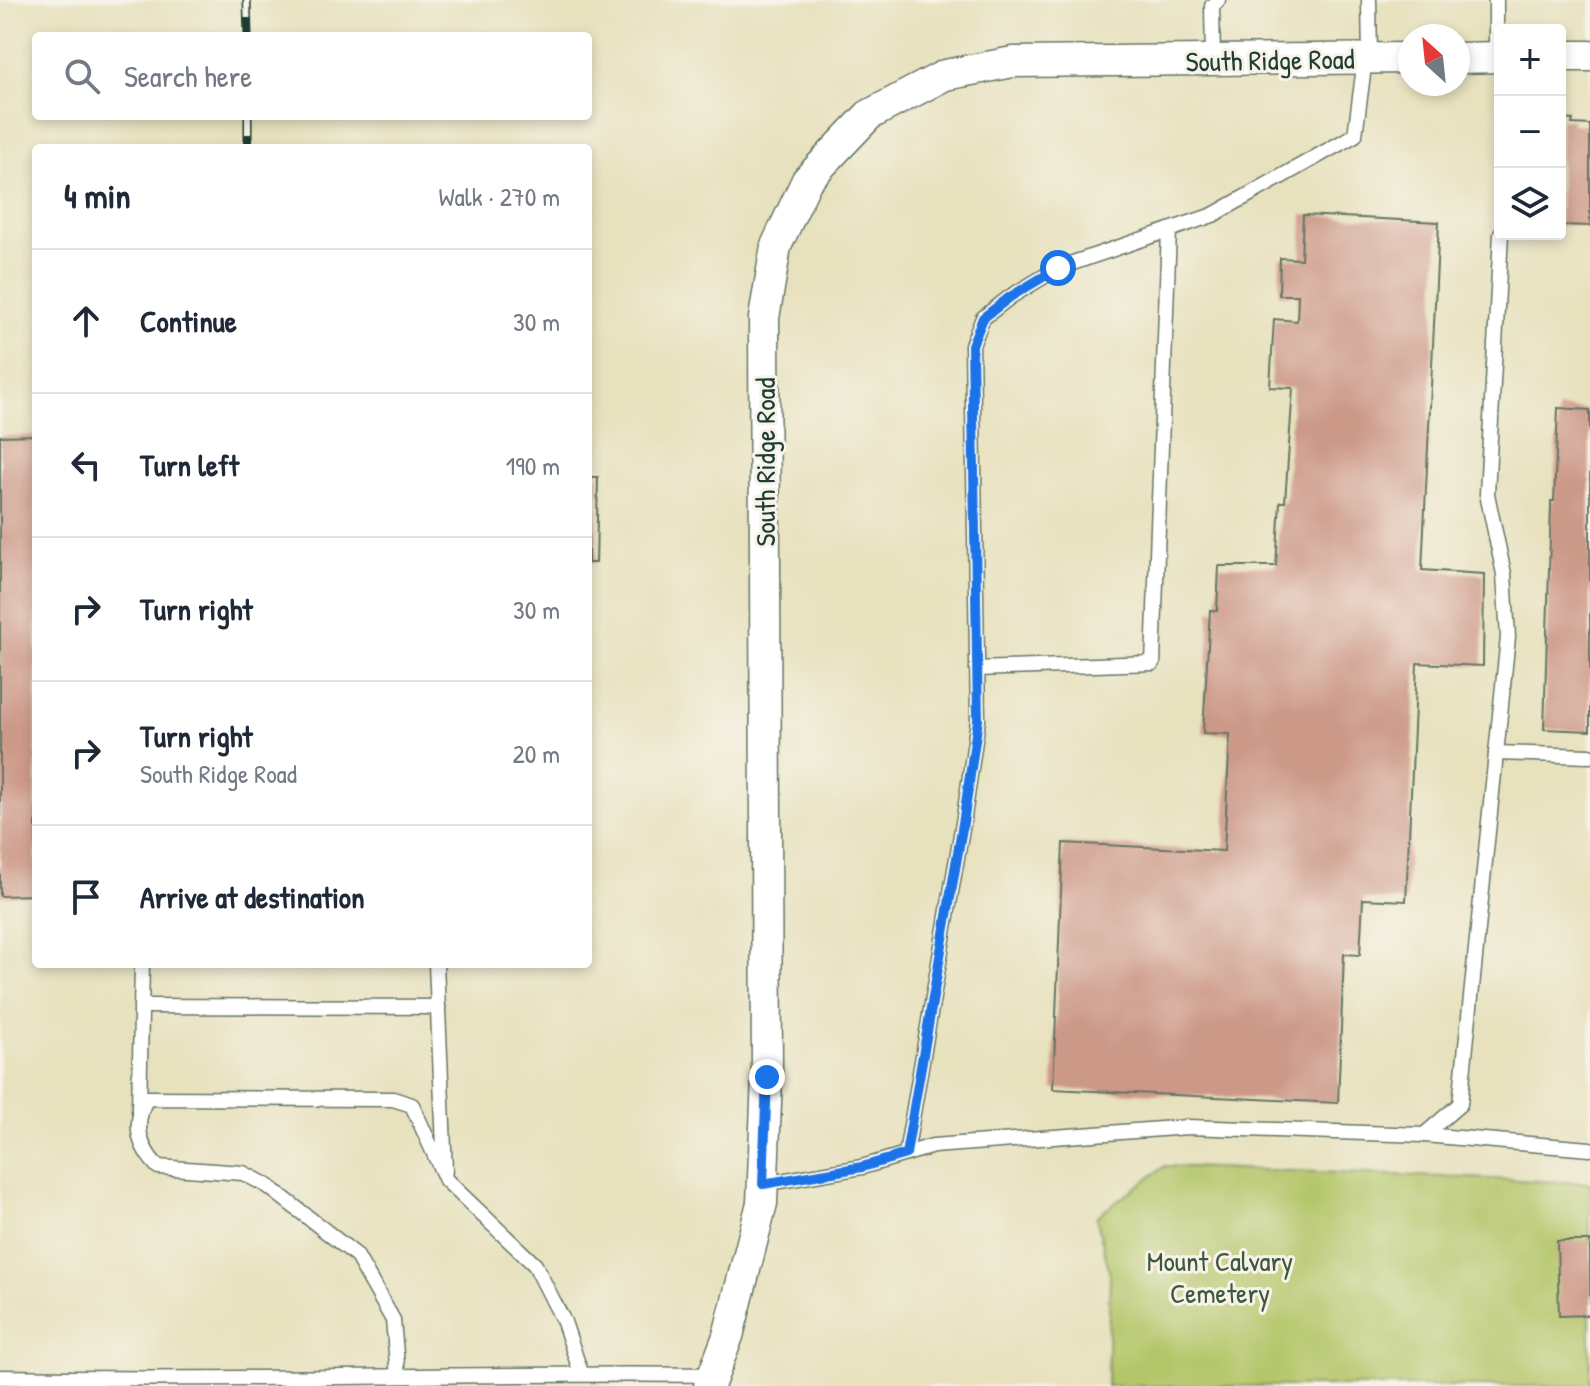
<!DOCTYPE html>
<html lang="en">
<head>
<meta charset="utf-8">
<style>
	:root { --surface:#fff; --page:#f6f6f7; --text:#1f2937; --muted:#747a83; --line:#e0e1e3 }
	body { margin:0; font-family:"Patrick Hand",sans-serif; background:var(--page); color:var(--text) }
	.controls { position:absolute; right:24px; top:24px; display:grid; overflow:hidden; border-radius:8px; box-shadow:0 4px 12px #0003 }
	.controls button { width:72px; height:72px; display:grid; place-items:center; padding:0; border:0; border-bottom:2px solid var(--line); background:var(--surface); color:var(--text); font:40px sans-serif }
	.compass { position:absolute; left:1398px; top:24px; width:72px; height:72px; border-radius:50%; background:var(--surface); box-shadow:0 4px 12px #0003; rotate:333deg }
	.stop { position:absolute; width:24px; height:24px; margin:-18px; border:6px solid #1a73e8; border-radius:50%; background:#fff }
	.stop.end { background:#1a73e8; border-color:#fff; box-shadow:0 2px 8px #0008 }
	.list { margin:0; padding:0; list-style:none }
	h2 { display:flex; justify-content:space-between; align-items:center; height:104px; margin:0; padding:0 32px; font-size:34px }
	h2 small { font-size:26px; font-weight:400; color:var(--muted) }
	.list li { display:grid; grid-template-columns:52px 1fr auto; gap:24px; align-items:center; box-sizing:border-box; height:144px; padding:0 32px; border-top:2px solid var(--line) }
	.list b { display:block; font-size:30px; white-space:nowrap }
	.list p { margin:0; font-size:26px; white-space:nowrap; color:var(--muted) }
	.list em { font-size:26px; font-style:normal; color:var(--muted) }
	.icon { flex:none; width:44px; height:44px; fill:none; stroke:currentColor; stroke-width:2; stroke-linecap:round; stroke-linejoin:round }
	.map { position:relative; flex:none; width:1590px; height:1386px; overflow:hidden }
	.search { position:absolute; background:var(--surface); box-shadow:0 4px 12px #0003; left:32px; top:32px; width:560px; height:88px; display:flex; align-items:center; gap:20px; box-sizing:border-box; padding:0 28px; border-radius:8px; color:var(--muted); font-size:30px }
	.panel { position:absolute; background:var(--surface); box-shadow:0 4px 12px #0003; left:32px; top:144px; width:560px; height:824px; border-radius:8px }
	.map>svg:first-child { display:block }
</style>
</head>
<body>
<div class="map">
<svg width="1590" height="1386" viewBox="0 0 1590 1386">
	<rect width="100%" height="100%" fill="#f7f3e8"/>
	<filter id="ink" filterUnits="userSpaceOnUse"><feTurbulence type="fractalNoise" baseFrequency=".0125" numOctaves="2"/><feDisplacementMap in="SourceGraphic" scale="16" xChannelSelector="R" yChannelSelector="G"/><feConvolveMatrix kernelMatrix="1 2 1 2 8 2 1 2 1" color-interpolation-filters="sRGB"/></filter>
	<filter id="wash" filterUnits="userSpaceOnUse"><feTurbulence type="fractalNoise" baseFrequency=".006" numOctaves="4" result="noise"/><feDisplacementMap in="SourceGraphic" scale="32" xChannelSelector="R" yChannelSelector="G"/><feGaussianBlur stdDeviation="1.8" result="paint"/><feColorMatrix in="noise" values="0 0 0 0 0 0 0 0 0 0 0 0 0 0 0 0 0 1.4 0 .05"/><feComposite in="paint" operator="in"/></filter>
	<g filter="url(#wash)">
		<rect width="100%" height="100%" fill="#e7e1bd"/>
		<path fill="#b4c669" stroke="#6a824e" stroke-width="2" d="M1165 1166 1590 1183V1386H1107L1110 1274 1096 1217Z"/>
		<g id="blocks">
			<g fill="#cc9887">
				<path d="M1561 119 1573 120 1572 124 1590 125V226L1560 225Z"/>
				<path d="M1303 215 1439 222 1422 570 1484 574 1483 666 1417 663 1406 901 1363 899 1360 955 1344 954 1338 1103 1053 1089 1063 843 1224 851 1230 734 1203 733 1210 610 1217 611 1219 566H1276L1280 502H1285L1293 388 1270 387 1274 319 1297 321 1298 295H1279L1280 258 1301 259Z"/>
				<path d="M1558 408 1590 410V731L1544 729 1551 507V501H1554Z"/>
				<path d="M36 435V895L0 896V436Z"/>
				<path d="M588 477H598L596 563H588Z"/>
				<path d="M1557 1241H1590V1315L1559 1316Z"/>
			</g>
		</g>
	</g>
	<g filter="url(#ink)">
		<use href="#blocks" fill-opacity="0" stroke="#657664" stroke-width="2"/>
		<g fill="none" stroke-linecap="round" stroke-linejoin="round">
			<g stroke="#657664" stroke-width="17">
				<g id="lane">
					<path d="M1369 0 1370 59"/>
					<path d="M1496 0V57"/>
					<path d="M1213 60 1212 6 1218 0"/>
					<path d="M977 669 1153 663 1169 230"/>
					<path d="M1496 753 1590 756"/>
					<path d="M436 964 445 1171"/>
					<path d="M141 1006 438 1007"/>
					<path d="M139 1111 142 964"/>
					<path d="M1424 1135 1460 1104 1508 637 1504 574 1487 494 1501 234"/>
					<path d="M906 1154 964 817 978 720 972 345 983 318 1010 297 1058 268 1213 215 1355 135 1365 59"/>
					<path d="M763 1184 862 1167 933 1146 1188 1127 1424 1135 1590 1149"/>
					<path d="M398 1376 393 1320 356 1255 268 1186 243 1173 158 1167C139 1147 132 1124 147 1098L393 1099 412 1105 446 1180 535 1265 564 1322 581 1373"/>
					<path d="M0 1377C238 1382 475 1372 713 1375"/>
				</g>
			</g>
			<g stroke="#657664" stroke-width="33">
				<g id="street">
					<path d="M1560 56H1590"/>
					<path d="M1458 58 1500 57"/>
					<path d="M709 1386 728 1336 762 1203 767 1077 764 318 776 246 807 180 869 115 945 75 1013 62 1410 58"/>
				</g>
			</g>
			<use href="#lane" stroke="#fff" stroke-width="14"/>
			<use href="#street" stroke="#fff" stroke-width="30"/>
			<g stroke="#1f3d34" stroke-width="9">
				<g id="rail">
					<path d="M247 0 248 36"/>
					<path d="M248 116V148"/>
				</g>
			</g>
			<use href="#rail" stroke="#f7f3e8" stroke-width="6" stroke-dasharray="18" stroke-linecap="butt"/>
		</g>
	</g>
	<g fill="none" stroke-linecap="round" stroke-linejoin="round" filter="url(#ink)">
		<path stroke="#1a73e8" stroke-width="10" d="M767 1077 763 1184 862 1167 906 1154 964 817 978 720 972 345 983 318 1010 297 1058 268"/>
	</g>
	<g text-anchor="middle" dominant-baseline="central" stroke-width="6" stroke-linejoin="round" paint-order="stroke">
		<g font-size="28" fill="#1f3d34" stroke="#f7f3e8">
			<text transform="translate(1270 60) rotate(-1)">South Ridge Road</text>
			<text transform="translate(765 462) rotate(-90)">South Ridge Road</text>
		</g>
		<g font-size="28" fill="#3d583f" stroke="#f7f3e8">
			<text x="1220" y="1261">Mount Calvary<tspan x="1220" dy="32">Cemetery</tspan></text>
		</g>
	</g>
</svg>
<div class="controls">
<button>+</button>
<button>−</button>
<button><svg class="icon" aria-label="layers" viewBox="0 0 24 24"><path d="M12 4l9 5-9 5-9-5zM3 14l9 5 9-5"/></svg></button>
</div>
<svg class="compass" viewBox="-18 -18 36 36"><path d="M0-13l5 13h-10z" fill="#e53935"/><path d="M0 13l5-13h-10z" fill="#747a83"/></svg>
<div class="stop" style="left:1058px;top:268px"></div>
<div class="stop end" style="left:767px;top:1077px"></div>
<div class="search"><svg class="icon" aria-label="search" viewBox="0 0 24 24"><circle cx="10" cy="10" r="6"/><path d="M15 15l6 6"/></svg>Search here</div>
<section class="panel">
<h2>4 min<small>Walk · 270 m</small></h2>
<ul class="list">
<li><svg class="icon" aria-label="ahead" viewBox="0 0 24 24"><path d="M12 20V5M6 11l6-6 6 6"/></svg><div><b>Continue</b></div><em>30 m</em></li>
<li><svg class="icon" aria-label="left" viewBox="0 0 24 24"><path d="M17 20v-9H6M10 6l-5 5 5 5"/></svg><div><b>Turn left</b></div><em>190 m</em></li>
<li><svg class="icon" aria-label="right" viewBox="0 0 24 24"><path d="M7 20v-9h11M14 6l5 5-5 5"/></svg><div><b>Turn right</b></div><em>30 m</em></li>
<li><svg class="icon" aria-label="right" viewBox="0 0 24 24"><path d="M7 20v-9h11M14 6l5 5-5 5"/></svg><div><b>Turn right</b><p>South Ridge Road</p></div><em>20 m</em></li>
<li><svg class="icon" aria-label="arrive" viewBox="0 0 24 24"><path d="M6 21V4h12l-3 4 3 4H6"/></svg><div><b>Arrive at destination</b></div></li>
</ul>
</section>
</div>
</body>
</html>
